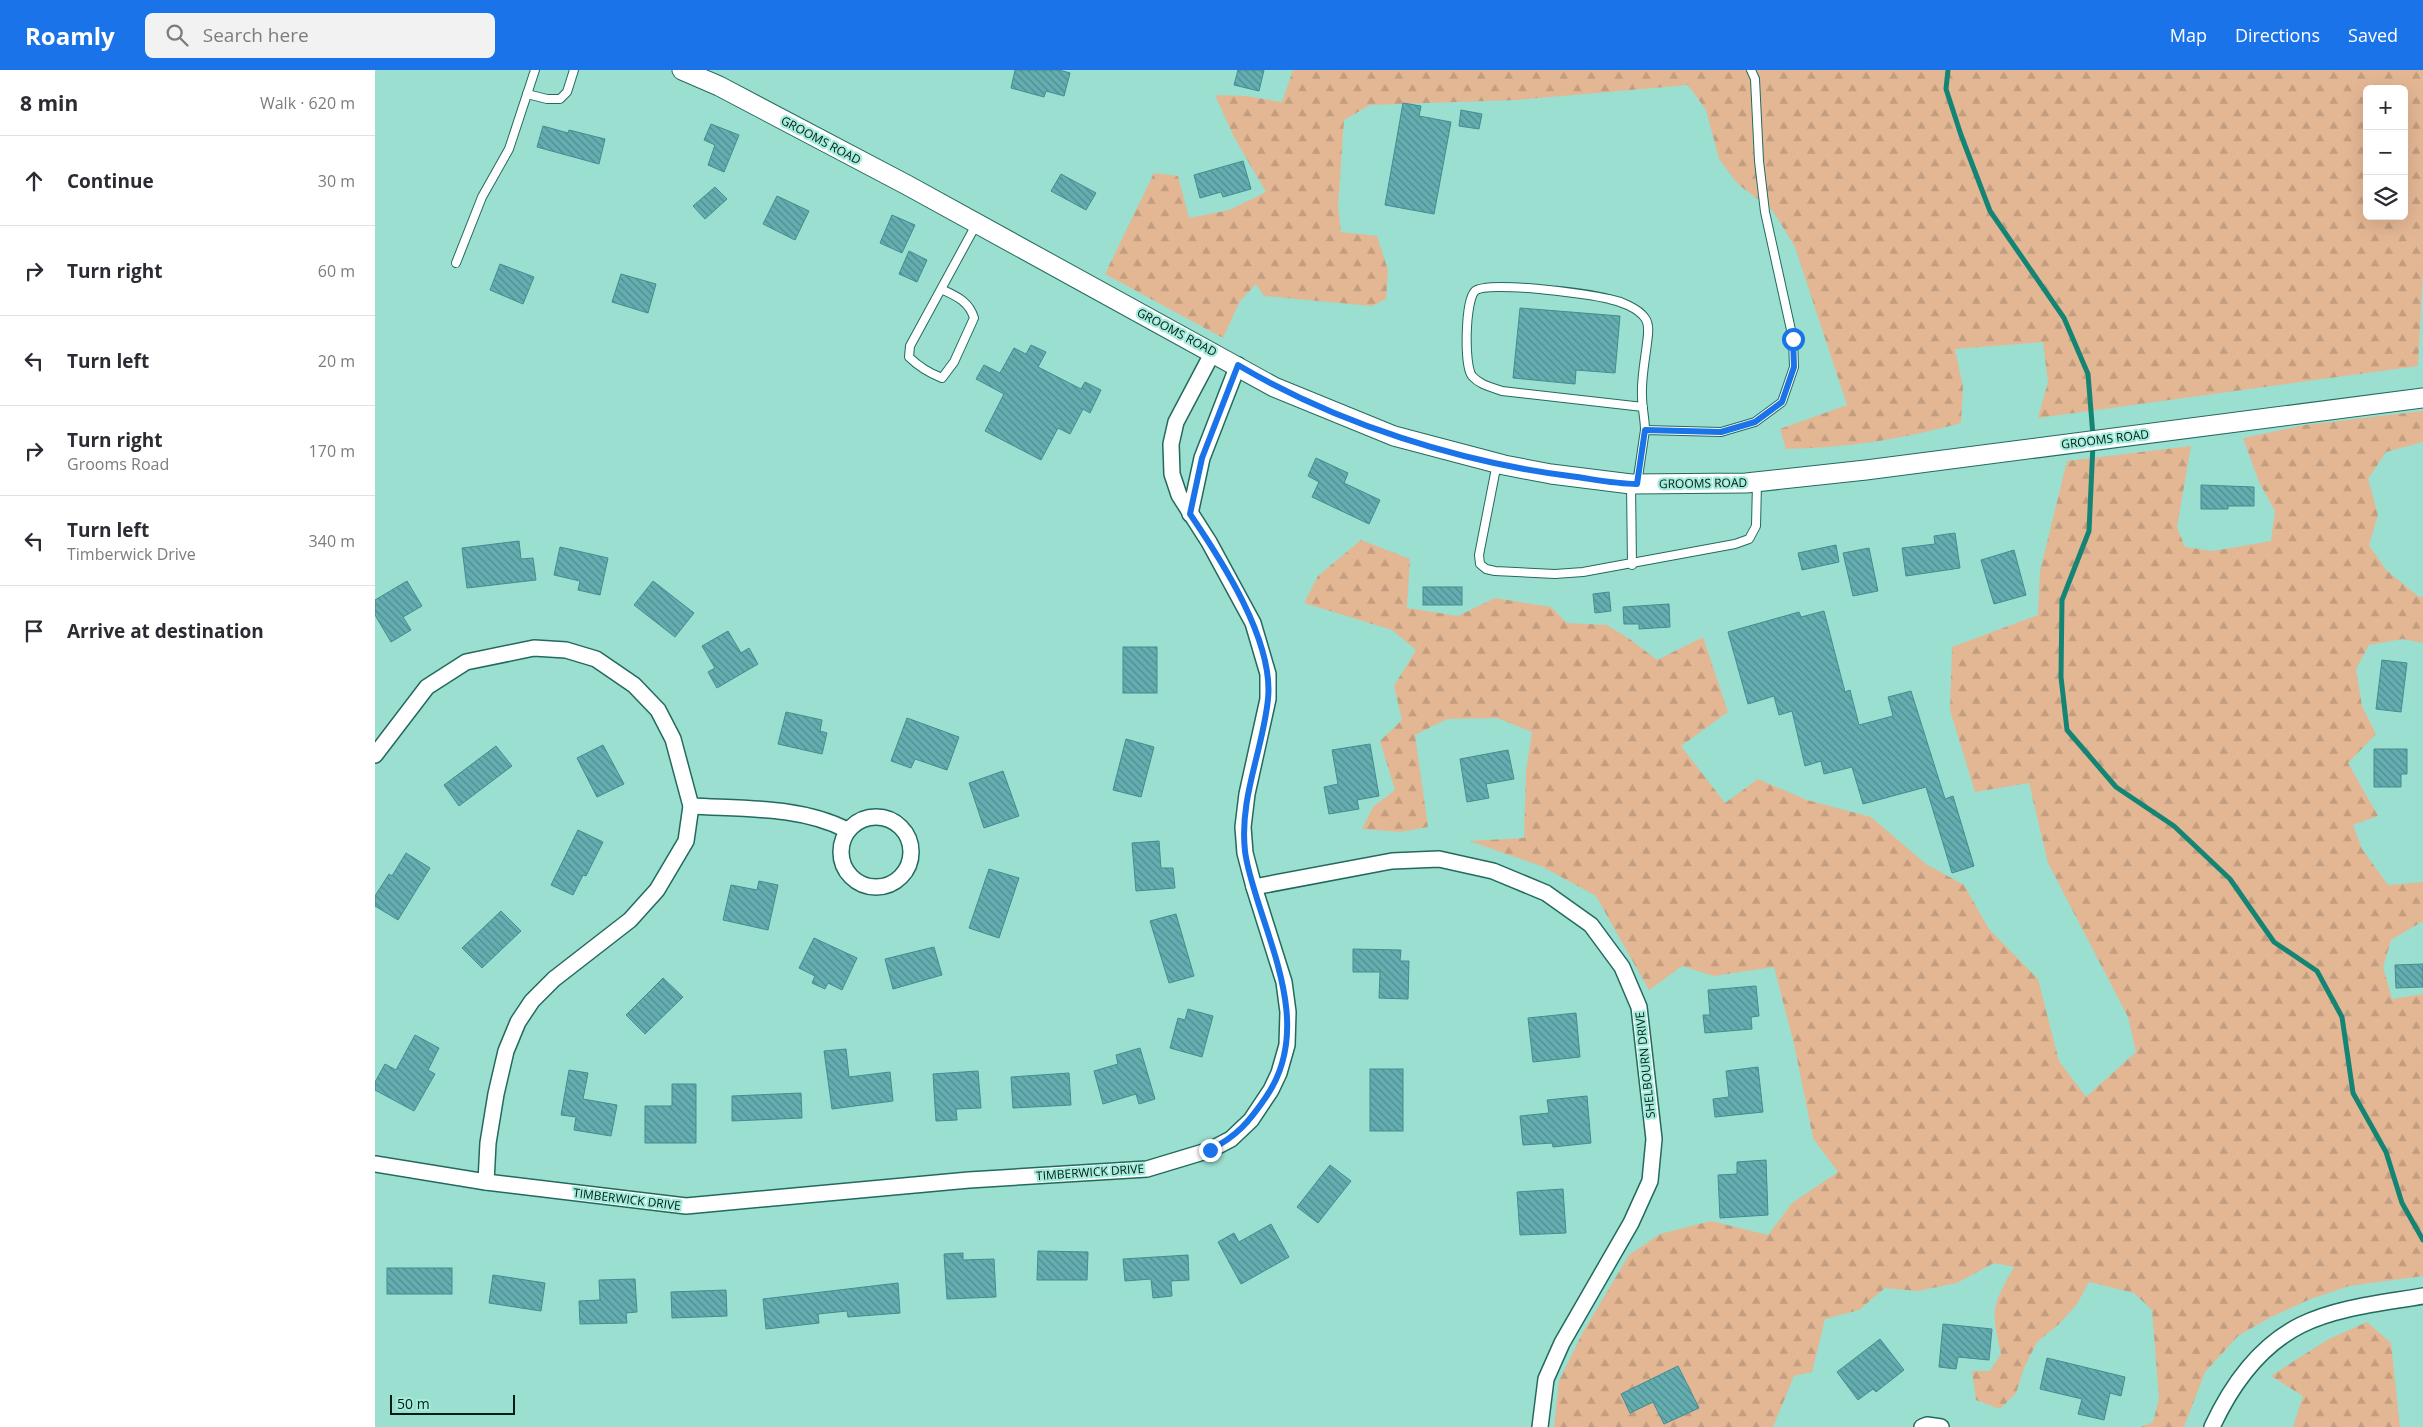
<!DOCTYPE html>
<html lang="en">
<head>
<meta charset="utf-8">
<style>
	:root { --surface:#fff; --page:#f2f2f3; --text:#2b2b33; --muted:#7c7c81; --line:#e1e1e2; --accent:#1a73e8 }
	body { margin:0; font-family:"Open Sans",sans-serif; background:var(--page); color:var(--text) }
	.controls { position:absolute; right:15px; top:15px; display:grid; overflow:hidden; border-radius:8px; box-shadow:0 5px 20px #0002 }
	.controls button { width:45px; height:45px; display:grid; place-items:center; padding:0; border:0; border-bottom:1px solid var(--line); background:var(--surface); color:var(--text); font:25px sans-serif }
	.scale { position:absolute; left:15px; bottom:12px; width:125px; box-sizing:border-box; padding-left:5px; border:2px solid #001c17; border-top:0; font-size:14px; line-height:18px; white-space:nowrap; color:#001c17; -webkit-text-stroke:4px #a6ecdd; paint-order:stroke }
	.stop { position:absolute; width:15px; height:15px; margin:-11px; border:4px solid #1a73e8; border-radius:50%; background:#fff }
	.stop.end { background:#1a73e8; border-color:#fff; box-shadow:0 1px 5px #0008 }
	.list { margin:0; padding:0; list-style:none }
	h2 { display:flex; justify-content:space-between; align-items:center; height:65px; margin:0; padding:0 20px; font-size:21px }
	h2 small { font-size:16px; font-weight:400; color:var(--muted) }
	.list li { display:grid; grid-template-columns:32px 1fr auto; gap:15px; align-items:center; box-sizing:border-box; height:90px; padding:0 20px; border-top:1px solid var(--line) }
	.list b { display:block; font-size:19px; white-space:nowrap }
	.list p { margin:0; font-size:16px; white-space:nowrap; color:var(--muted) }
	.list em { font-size:16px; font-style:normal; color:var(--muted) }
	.icon { flex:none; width:28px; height:28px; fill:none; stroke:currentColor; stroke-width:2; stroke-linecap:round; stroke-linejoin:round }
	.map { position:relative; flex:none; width:2048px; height:1357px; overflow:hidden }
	header { display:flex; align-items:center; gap:30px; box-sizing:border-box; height:70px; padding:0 25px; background:var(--accent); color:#fff }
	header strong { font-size:24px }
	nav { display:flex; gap:28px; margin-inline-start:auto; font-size:18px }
	.search { width:350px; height:45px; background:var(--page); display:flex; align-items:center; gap:12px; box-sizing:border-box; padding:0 18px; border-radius:8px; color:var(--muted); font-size:19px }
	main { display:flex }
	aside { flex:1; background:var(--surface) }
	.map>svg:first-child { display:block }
</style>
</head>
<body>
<header>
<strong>Roamly</strong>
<div class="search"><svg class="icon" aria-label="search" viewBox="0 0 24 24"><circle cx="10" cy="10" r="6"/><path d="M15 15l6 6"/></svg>Search here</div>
<nav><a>Map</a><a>Directions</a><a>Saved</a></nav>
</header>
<main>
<aside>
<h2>8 min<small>Walk · 620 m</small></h2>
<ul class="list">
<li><svg class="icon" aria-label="ahead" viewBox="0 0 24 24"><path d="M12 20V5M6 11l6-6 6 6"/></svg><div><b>Continue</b></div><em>30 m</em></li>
<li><svg class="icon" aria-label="right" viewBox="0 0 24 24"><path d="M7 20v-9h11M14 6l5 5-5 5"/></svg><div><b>Turn right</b></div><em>60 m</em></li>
<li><svg class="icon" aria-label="left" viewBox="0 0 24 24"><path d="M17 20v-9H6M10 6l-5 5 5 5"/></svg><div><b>Turn left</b></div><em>20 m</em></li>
<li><svg class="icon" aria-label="right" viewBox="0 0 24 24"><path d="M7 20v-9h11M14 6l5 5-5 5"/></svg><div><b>Turn right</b><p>Grooms Road</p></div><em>170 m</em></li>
<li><svg class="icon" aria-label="left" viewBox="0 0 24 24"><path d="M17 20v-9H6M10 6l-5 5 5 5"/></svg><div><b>Turn left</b><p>Timberwick Drive</p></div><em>340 m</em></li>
<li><svg class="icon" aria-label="arrive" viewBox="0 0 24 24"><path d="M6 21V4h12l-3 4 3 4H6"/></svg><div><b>Arrive at destination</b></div></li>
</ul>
</aside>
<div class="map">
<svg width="2048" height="1357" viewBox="0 0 2048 1357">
	<defs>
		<pattern id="forest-firs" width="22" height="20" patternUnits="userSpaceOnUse" patternTransform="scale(1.25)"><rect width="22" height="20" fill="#e4b794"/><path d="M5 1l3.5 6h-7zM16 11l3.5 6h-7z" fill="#c29d7f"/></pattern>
		<pattern id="building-back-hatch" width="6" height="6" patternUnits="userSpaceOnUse" patternTransform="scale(1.25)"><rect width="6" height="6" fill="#64adb0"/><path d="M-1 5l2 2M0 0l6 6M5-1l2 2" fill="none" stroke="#508c8e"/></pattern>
	</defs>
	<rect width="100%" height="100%" fill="#9adfd0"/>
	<g fill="url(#forest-firs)" fill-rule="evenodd">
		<path d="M918 0H2048V198L2043 296 1663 348 1673 312 1668 272 1580 279 1588 317 1586 353C1527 369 1473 378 1411 379L1405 359 1472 335 1420 177 1398 141 1363 114 1344 89 1331 40 1313 15 1141 30 995 35 969 50 963 137 966 162 1002 166 1013 200 1011 229 997 236 889 226 881 214 865 231 848 268 730 204 779 103 803 106 814 148 854 140 891 122 859 67 840 25 871 26 907 32ZM1992 19H2029V146H1992Z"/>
		<path d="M2048 341V372L2011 382 1993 409 2003 445 1994 475 2011 500 2043 526 2048 527V573L2028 569 1994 575 1981 599 1987 636 2001 664 1973 693 2003 746 1978 755 1987 779 2013 815 2048 812V851L2016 870 2008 897 2017 929 2048 924V1206L1974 1216 1933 1230 1894 1248 1863 1266 1830 1302 1809 1357H1766L1778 1352 1784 1328 1777 1240 1759 1223 1714 1212 1702 1234 1684 1254 1662 1272 1649 1298 1641 1323 1625 1339 1601 1330 1597 1301H1615L1626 1284C1616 1238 1616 1238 1639 1197L1619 1193 1582 1213 1543 1221 1510 1218 1484 1240 1450 1249 1437 1302 1419 1306 1398 1357H1179L1184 1311 1208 1262 1254 1185 1285 1164 1336 1151 1393 1165 1417 1133 1463 1102 1438 1068 1419 974 1399 897 1339 906 1307 896 1274 920 1221 826 1166 796 1094 771 1149 768 1151 701 1157 662 1122 648 1072 649 1040 665 1053 757 1025 762 987 759 998 737 1020 720 1005 671 1027 650 1019 616 1041 580 1017 560 929 533 943 506 986 470 1035 489 1032 538 1083 546 1120 528 1176 537 1192 553 1232 555 1256 570 1282 590 1328 567 1353 642 1306 676 1350 733 1383 709 1432 730 1496 747 1551 794 1589 815 1614 859 1663 909 1684 991 1711 1027 1761 982 1753 947 1673 793 1654 713 1600 722 1575 640 1577 577 1663 545 1665 501 1692 391 1816 376 1802 457 1810 477 1838 481 1896 471 1900 441 1884 412 1868 368 1930 355Z"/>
		<path d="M1992 1252 2016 1273 2025 1357H1918L1928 1326 1896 1306 1952 1270Z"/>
	</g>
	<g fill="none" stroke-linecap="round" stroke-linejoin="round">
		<g stroke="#148574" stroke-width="5">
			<path d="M1573 0 1571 19 1586 65 1615 141 1689 248 1713 304 1718 366"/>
			<path d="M1718 374 1714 461 1687 530 1686 607 1692 660 1741 717 1799 756 1855 809 1899 872 1942 901 1967 947 1978 1023 2011 1082 2027 1133 2048 1170"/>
		</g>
	</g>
	<g fill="url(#building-back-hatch)" stroke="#438d90">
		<path d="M640 0H684L695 3 689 26 671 21 669 27 636 18Z"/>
		<path d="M863 0H889L884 21 859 15Z"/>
		<path d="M1028 33 1046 36 1044 46 1076 52 1059 144 1010 135Z"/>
		<path d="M1086 40 1107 44 1104 59 1084 56Z"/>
		<path d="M336 54 364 65 349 102 333 95 340 75 329 70Z"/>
		<path d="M168 56 193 63 194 60 230 69 224 94 162 77Z"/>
		<path d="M868 91 876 119 848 127 846 122 825 128 819 105Z"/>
		<path d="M686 104 721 123 711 140 676 121Z"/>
		<path d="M340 117 352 129 330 149 318 136Z"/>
		<path d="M402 126 434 141 420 170 388 154Z"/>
		<path d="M517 145 540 155 527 183 505 173Z"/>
		<path d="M534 181 552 190 542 212 524 204Z"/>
		<path d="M125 194 159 207 148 234 115 220Z"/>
		<path d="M246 204 281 214 273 243 237 232Z"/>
		<path d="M1145 238 1245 246 1240 303 1201 300 1200 314 1138 308Z"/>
		<path d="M656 275 671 282 663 297 706 319 710 312 726 320 715 343 708 339 695 364 683 358 666 390 610 361 629 324 601 309 609 295 625 303 639 278 651 284Z"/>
		<path d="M941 388 973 403 969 413 1005 430 994 454 937 427 944 412 933 406Z"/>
		<path d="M1826 415 1879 417V436H1853V439H1826Z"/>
		<path d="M1580 463 1585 498 1531 506 1527 478 1560 474 1559 466Z"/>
		<path d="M144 471 146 489 158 488 161 510 92 518 87 478Z"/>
		<path d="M1461 475 1464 492 1427 500 1423 483Z"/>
		<path d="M185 477 233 488 225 525 203 520 205 511 179 505Z"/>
		<path d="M1494 478 1503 521 1478 526 1468 483Z"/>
		<path d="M1639 480 1651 525 1619 534 1606 490Z"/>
		<path d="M32 511 47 536 28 547 36 560 16 572 0 545V530Z"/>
		<path d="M278 511 319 543 300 567 259 535Z"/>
		<rect x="1048" y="517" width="39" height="18"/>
		<path d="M1234 522 1236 541 1220 543 1218 524Z"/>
		<path d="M1294 534 1295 557 1264 559V554H1249L1248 537Z"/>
		<path d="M1449 541 1470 622 1475 620 1484 655 1518 646 1513 627 1536 621 1570 729 1578 726 1599 796 1577 803 1551 717 1488 734 1477 697 1449 704 1446 691 1430 696 1417 641 1404 645 1399 626 1373 634 1353 562 1424 542 1426 547Z"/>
		<path d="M353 561 366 583 374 578 383 594 342 618 333 602 340 598 327 576Z"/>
		<rect x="748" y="577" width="34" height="46"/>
		<path d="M2007 590 2032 593 2026 642 2001 639Z"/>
		<path d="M411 642 447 650 445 661 452 663 447 684 403 674Z"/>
		<path d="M532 648 584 667 572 700 540 689 536 698 516 691Z"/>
		<path d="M751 669 779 677 766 727 738 720Z"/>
		<path d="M995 674 1004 726 982 730 984 739 954 744 949 717 963 714 957 680Z"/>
		<path d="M228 675 249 714 222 727 202 688Z"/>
		<path d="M121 676 137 696 84 736 69 715Z"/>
		<path d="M1999 679H2032V704H2026V717H1999Z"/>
		<path d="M1133 680 1139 709 1111 714 1114 728 1092 732 1085 689Z"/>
		<path d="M628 701 644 746 609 758 594 713Z"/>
		<path d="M203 760 228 772 211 806 208 805 198 825 176 815Z"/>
		<path d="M784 771 786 798H798L800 818 761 821 757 773Z"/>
		<path d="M31 783 55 798 23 850 0 836V826L14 804 17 806Z"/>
		<path d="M614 799 644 808 624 868 594 858Z"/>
		<path d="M384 811 403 815 393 860 348 850 356 815 382 820Z"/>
		<path d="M126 841 146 861 107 898 87 878Z"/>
		<path d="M801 844 819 906 794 913 775 851Z"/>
		<path d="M439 868 482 888 467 920 453 913 450 919 437 913 440 906 424 898Z"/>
		<path d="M559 877 567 905 518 919 510 889Z"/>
		<path d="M978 879 1026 880 1025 891H1034L1033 929 1004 928 1005 902H978Z"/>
		<path d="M2048 894V917L2021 918 2020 895Z"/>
		<path d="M288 908 308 927 270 964 251 945Z"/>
		<path d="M1381 916 1384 946 1376 947 1377 959 1330 963 1328 945H1335L1333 920Z"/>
		<path d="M813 939 838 946 827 987 795 978 803 948 810 950Z"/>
		<path d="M1201 943 1205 987 1158 992 1153 948Z"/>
		<path d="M40 965 64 978 53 1000 60 1004 39 1041 0 1020V1012L10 994 21 1000Z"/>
		<path d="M765 978 780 1029 764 1034 761 1024 728 1034 719 1001 743 994 741 985Z"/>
		<path d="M471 979 474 1007 515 1002 518 1031 457 1039 449 981Z"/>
		<path d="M1383 997 1388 1042 1340 1047 1338 1029 1354 1027 1351 1001Z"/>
		<rect x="995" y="999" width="33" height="62"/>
		<path d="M194 1000 213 1003 208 1029 242 1035 236 1066 199 1060 201 1047 186 1045Z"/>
		<path d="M603 1001 606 1038 581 1039 582 1050 561 1051 558 1004Z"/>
		<path d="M694 1003 696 1035 638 1038 636 1007Z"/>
		<path d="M297 1014H321V1073H270V1036H297Z"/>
		<path d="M426 1023 427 1048 357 1051V1026Z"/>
		<path d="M1212 1026 1216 1073 1178 1077 1177 1073 1148 1075 1145 1046 1174 1043 1172 1030Z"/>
		<path d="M1391 1090 1393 1145 1345 1148 1343 1105 1362 1104V1092Z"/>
		<path d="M955 1095 976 1111 943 1153 922 1137Z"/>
		<path d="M1188 1119 1191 1163 1145 1165 1142 1122Z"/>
		<path d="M896 1154 914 1187 866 1214 843 1172 859 1163 864 1172Z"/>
		<path d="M663 1181 713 1182 712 1210H662Z"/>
		<path d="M588 1183V1190L619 1189 621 1227 572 1229 569 1184Z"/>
		<path d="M813 1185 814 1210 796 1211 797 1226 778 1228 776 1209 750 1211 748 1189Z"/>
		<rect x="12" y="1198" width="65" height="26"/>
		<path d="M118 1205 170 1213 166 1241 114 1233Z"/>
		<path d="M260 1209 262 1242 251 1243 252 1253 205 1254 204 1231 225 1230 224 1210Z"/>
		<path d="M523 1213 525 1243 473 1247 472 1241 443 1244 444 1253 391 1259 388 1229Z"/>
		<path d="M351 1220 352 1246 297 1248 296 1222Z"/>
		<path d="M1568 1254 1617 1259 1614 1290 1583 1287 1581 1299 1564 1297Z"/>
		<path d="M1505 1269 1529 1300 1501 1322 1498 1319 1483 1330 1462 1302Z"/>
		<path d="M1672 1288 1750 1307 1746 1326 1735 1323 1729 1350 1703 1344 1707 1329 1665 1319Z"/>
		<path d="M1303 1296 1324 1338 1289 1354 1278 1332 1255 1343 1246 1324Z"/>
	</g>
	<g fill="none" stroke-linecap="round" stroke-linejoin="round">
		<g stroke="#236a5e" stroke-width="10">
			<g id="service">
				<path d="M152 24 172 29H185L192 22 199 0"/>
				<path d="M81 193 107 127 134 79 160 0"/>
				<path d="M566 219C581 226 594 231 599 248L579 292 567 308C554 303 544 297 534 287L535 276 602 153"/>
				<path d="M1268 337 1127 321C1116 317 1105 315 1097 306 1089 295 1090 231 1100 221 1111 210 1215 224 1234 229 1245 231 1263 238 1270 248 1275 255 1273 266 1272 273 1270 291 1266 309 1267 326 1267 338 1270 349 1270 360"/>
				<path d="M1122 393 1104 485 1105 494 1111 499 1120 501 1180 504 1208 502 1360 474 1374 469 1381 456 1382 413"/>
				<path d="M1256 414 1257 495"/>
				<path d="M1262 414 1270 360 1346 362 1380 352 1407 332 1419 297 1418 269 1390 142 1384 91 1380 9 1376 0"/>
			</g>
		</g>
		<g stroke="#236a5e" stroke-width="18">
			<g id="minor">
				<path d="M815 444 827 388 863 295"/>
				<path d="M0 685 52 617 91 592 159 578 191 580 221 589 259 615 283 640 298 669 316 736 311 771 282 820 255 850 179 909 157 931 143 952 131 981 121 1024 113 1073 111 1112"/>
				<path d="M316 736C367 739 426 736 472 760"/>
				<circle cx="501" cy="782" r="35"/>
				<path d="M879 817 1017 791 1064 789 1118 801 1171 823 1216 855 1247 897 1264 937 1279 1069 1275 1111 1256 1153 1187 1273 1171 1309 1165 1357"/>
				<path d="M0 1094 111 1112 311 1136 594 1110 772 1099 835 1080 856 1069 876 1050 896 1020 904 1003 912 975 913 942 909 912 879 817 870 783 868 757 872 724 893 629V604L878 553 834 472 804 425 797 404 796 374 801 352 838 282"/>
				<path d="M1547 1357 1552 1355 1566 1357"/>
				<path d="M1837 1357C1856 1316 1884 1276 1926 1255 1963 1237 2008 1233 2048 1226"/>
			</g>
		</g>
		<g stroke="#236a5e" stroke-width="21">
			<path id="tertiary" d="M307 0 344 16 532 115 899 317 1019 366 1129 395 1176 404 1256 414 1371 413 1491 400 2048 328"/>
		</g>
		<use href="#service" stroke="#fff" stroke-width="8"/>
		<use href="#minor" stroke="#fff" stroke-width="15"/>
		<use href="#tertiary" stroke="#fff" stroke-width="19"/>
	</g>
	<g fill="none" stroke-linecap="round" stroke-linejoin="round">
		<path stroke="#1a73e8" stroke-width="6" d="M835 1080C862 1066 874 1052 891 1027 933 966 903 895 883 832 878 815 872 798 870 781 864 728 888 680 893 629 899 571 847 491 815 444L827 388 863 295C963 354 1086 393 1202 407 1222 410 1242 414 1262 414L1270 360 1346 362 1380 352 1407 332 1419 297 1418 269"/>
	</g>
	<g text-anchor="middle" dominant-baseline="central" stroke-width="4.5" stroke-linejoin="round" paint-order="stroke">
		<g font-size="12" fill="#001c17" stroke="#a6ecdd">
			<text transform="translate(446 70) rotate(28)">GROOMS ROAD</text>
			<text transform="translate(802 262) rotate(28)">GROOMS ROAD</text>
			<text transform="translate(1730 369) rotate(-7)">GROOMS ROAD</text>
			<text transform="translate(1328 413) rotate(-1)">GROOMS ROAD</text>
			<text transform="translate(1270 995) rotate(-96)">SHELBOURN DRIVE</text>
			<text transform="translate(715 1102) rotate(-4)">TIMBERWICK DRIVE</text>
			<text transform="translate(252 1129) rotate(7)">TIMBERWICK DRIVE</text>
		</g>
	</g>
</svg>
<div class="controls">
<button>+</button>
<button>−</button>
<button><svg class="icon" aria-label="layers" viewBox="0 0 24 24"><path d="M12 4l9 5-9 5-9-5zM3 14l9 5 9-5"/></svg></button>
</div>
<div class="scale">50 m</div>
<div class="stop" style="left:1418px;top:269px"></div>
<div class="stop end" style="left:835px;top:1080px"></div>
</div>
</main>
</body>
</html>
